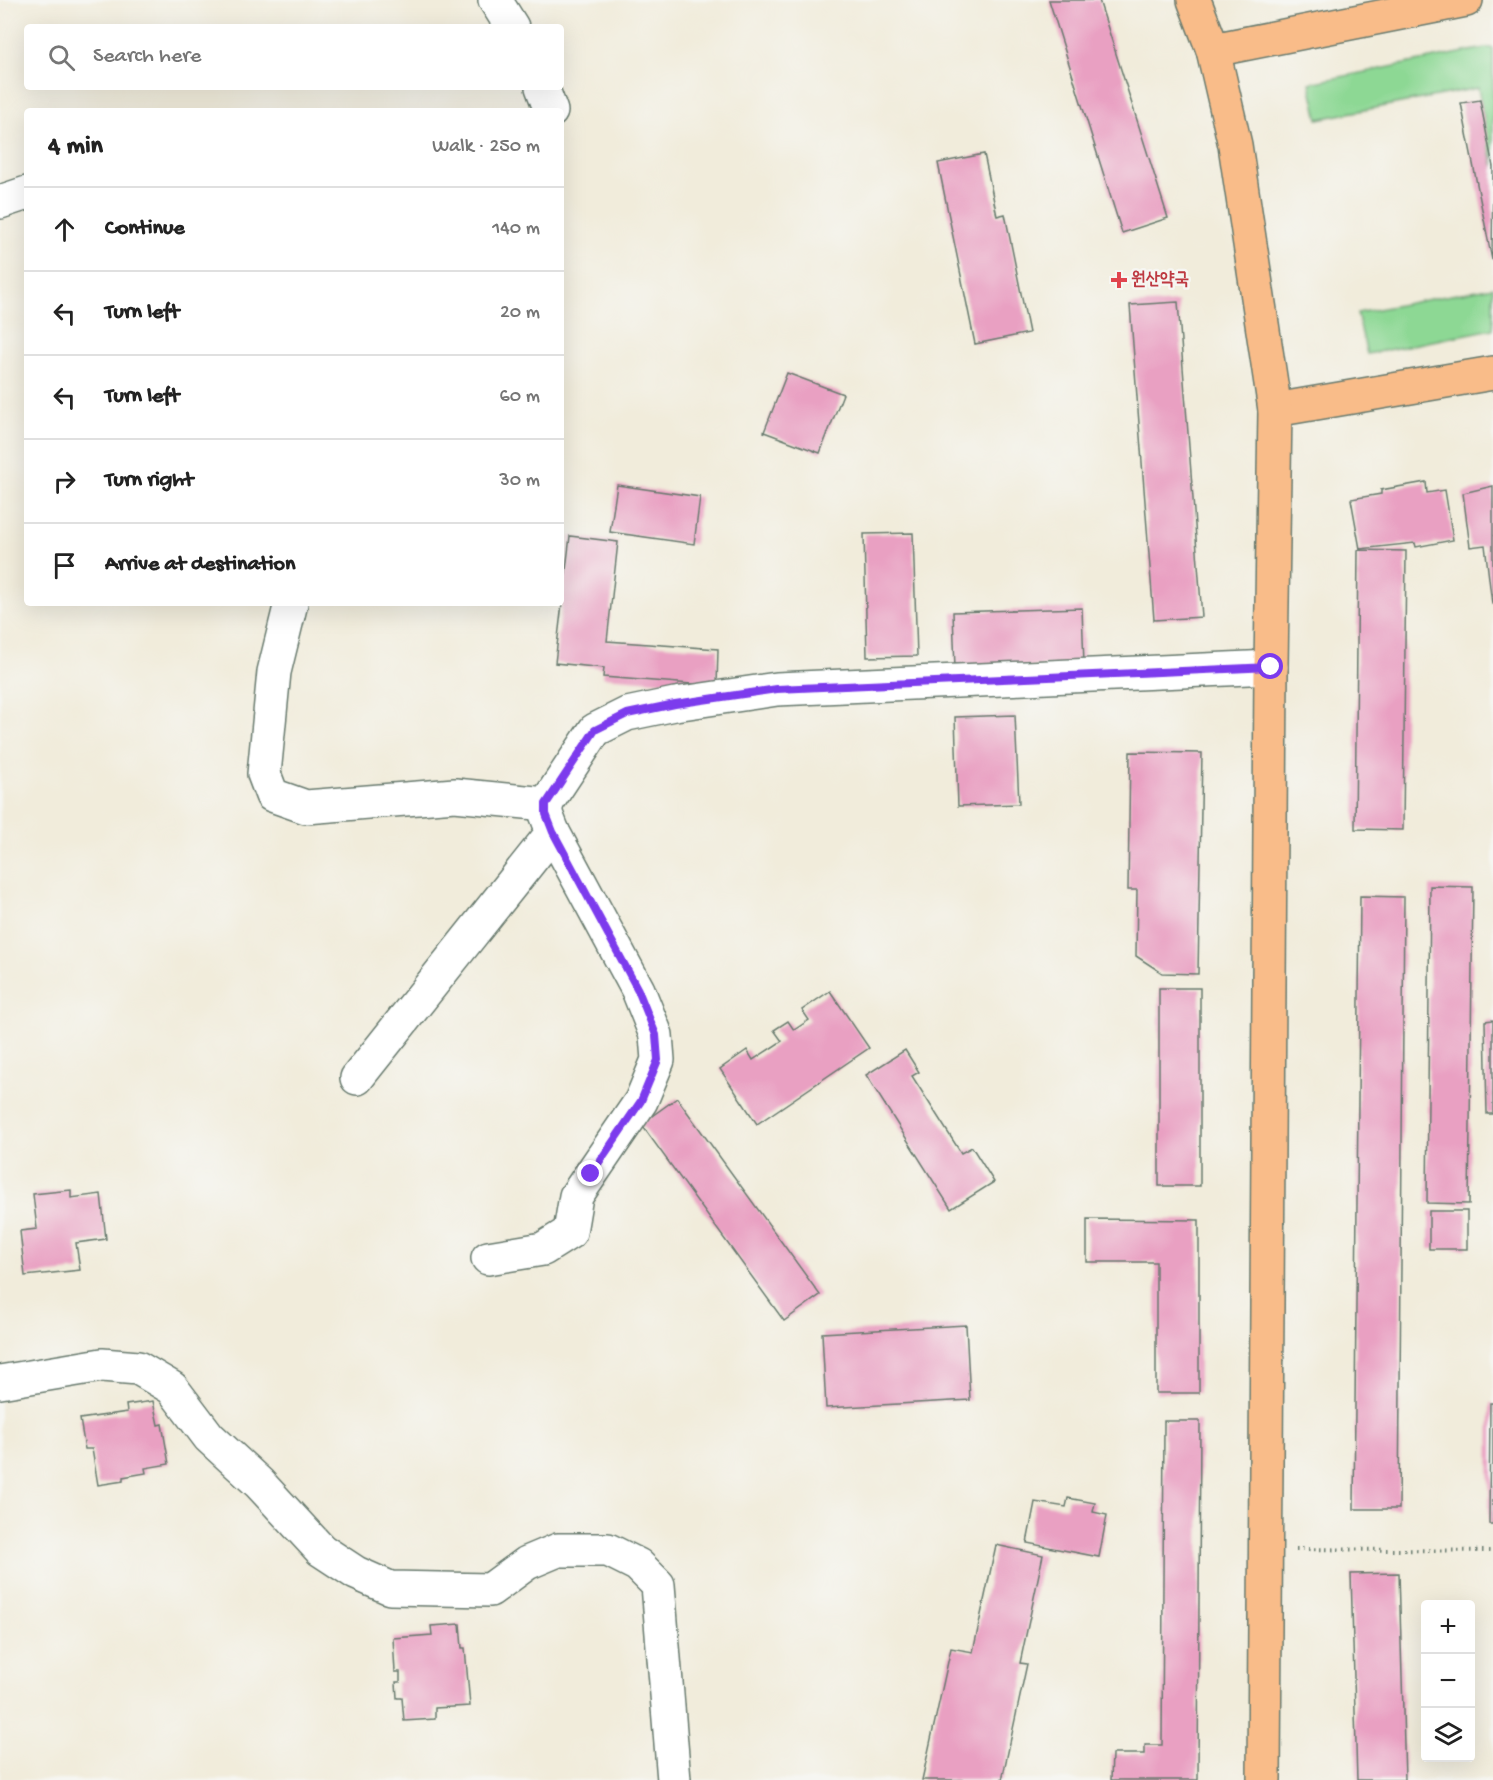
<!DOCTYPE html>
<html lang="en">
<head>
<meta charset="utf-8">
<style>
	:root { --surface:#fff; --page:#f2f2f2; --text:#222; --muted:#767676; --line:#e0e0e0 }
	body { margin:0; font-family:"Gochi Hand","Poor Story",sans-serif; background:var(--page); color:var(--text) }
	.controls { position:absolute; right:18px; bottom:18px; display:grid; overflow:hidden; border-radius:6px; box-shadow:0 6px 24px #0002 }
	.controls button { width:54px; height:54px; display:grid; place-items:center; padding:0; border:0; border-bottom:2px solid var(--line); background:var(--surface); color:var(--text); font:30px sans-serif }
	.stop { position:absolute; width:18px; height:18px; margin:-14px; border:4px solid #7c3aed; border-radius:50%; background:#fff }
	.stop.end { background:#7c3aed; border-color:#fff; box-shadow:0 2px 6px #0008 }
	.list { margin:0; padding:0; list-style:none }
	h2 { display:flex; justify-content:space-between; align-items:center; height:78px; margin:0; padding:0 24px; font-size:26px }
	h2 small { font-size:20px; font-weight:400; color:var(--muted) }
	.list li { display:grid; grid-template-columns:39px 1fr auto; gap:18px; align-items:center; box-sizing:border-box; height:84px; padding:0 24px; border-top:2px solid var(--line) }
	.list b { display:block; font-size:22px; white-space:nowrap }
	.list em { font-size:20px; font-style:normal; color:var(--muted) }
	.icon { flex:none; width:33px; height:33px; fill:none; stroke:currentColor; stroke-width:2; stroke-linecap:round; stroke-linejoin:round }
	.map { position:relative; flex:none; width:1493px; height:1780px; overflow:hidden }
	.search { position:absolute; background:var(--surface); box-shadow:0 6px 24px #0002; left:24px; top:24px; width:540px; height:66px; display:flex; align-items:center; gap:15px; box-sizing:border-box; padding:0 21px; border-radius:6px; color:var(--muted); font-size:22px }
	.panel { position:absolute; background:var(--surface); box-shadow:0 6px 24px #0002; left:24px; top:108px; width:540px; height:498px; border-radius:6px }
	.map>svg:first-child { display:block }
</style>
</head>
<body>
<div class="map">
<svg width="1493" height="1780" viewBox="0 0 1493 1780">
	<rect width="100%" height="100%" fill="#f6f6f2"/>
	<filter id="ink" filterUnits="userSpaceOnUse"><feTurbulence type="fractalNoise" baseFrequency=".0167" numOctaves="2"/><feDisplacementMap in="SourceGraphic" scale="12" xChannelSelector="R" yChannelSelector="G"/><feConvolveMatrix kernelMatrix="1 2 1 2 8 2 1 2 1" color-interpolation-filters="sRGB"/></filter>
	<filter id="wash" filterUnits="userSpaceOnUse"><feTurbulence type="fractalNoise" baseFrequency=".008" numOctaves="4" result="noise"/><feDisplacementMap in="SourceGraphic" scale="24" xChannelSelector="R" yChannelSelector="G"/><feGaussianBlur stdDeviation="1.35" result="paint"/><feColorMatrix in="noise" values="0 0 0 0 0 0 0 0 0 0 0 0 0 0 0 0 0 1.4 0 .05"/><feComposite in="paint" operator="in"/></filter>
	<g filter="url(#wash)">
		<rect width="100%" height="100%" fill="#f1ecdb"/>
		<g fill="#8dd894" stroke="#568a64" stroke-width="1.5">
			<path d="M1485 48H1493V167L1478 88 1318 119 1310 83Z"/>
			<path d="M1493 287V329L1367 354 1357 313Z"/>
		</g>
		<g id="blocks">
			<g fill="#e9a0c2">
				<path d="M1049 0H1099L1168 218 1122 233Z"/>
				<path d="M1480 100 1493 167 1492 260 1461 103Z"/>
				<path d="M984 154 997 216 1005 214 1029 333 975 344 938 163Z"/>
				<path d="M1178 302 1202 617 1154 620 1130 305Z"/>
				<path d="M787 373 843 394 820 453 764 432Z"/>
				<path d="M1426 482 1427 493 1445 490 1453 540 1416 547 1415 543 1360 549 1351 499 1381 494V490Z"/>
				<path d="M617 485 700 497 694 544 610 532Z"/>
				<path d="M1493 486V604H1492L1485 545 1470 547 1463 493Z"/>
				<path d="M913 533 917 656 867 657 864 534Z"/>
				<path d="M570 536 618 542 607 641 718 649 717 686 603 677 604 668 555 663Z"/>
				<path d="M1358 550 1406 551 1403 830 1355 829Z"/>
				<path d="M1082 608 1084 665 955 669 953 612Z"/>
				<path d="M1015 715 1019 804 958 806 955 717Z"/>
				<path d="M1130 752 1202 753 1198 974 1162 973 1136 956 1137 890H1128Z"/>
				<path d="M1430 886 1473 887 1469 1204 1427 1203Z"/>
				<path d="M1360 896 1404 897 1399 1509H1354Z"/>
				<rect x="1159" y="988" width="41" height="198"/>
				<path d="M830 991 869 1048 757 1124 720 1069 747 1050 753 1060 782 1041 774 1030 788 1021 794 1030 809 1020 802 1010Z"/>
				<path d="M1493 1020V1114H1487L1485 1021Z"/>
				<path d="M905 1050 919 1072 912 1076 961 1153 972 1147 994 1182 951 1209 866 1075Z"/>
				<path d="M677 1098 820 1295 784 1321 641 1124Z"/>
				<path d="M71 1190V1198L101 1194 106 1239 76 1243 80 1270 25 1276 20 1231 37 1229 33 1194Z"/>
				<rect x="1429" y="1211" width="38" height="38"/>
				<path d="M1087 1219 1199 1220V1393H1156V1262H1087Z"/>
				<path d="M966 1325 970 1400 826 1408 822 1333Z"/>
				<path d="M153 1401 158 1425 162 1424 169 1464 145 1468 146 1473 123 1477V1481L98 1485 92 1449H85L80 1419 127 1412 126 1405Z"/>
				<path d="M1490 1403H1493V1524H1489Z"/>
				<path d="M1164 1421H1200L1198 1780H1111L1112 1754H1145V1745H1162Z"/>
				<path d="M1068 1498 1095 1503 1093 1512 1107 1515 1099 1557 1027 1543 1035 1502 1066 1507Z"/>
				<path d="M996 1545 1043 1555 1020 1663 1027 1664 1002 1780H922L951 1648 973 1652Z"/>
				<path d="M1399 1573 1405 1780H1357L1351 1574Z"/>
				<path d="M460 1624 462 1648H465L470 1706 435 1708V1719L404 1721 402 1698H397L396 1682H400V1672H395L393 1638 432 1635 431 1626Z"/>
			</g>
		</g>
	</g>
	<g filter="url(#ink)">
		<use href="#blocks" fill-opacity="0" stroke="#687a6e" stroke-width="1.5"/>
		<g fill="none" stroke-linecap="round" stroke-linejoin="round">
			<g stroke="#687a6e" stroke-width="36">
				<g id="minor">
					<path d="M495 0 512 27"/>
					<path d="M542 87 551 111"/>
					<path d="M0 202 27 193"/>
					<path d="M291 603 274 672 264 774 272 795 306 807 455 795 546 804 595 730 627 714 675 704 777 689 1271 667"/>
					<path d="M357 1078 553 832"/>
					<path d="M488 1258 543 1249 570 1232 576 1196 641 1101 658 1060 656 1035 638 990 553 832 546 814V804"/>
					<path d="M0 1382 102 1365 138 1368 172 1388 209 1437 259 1483 321 1550 356 1573 390 1588 490 1590 527 1563 558 1550H608L638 1565 658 1585 674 1780"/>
				</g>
			</g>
			<g stroke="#687a6e" stroke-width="36">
				<g id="major">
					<path d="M1213 50 1466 0"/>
					<path d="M1275 410 1493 373"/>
				</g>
			</g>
			<g stroke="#687a6e" stroke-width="36">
				<path id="highway" d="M1194 0 1213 50 1235 145 1275 410 1271 667 1264 1780"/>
			</g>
			<path stroke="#687a6e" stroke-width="4" stroke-dasharray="1.5 4.5" stroke-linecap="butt" d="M1296 1549 1493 1551"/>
			<use href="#minor" stroke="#fff" stroke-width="33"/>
			<use href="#major" stroke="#f9bc89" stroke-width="33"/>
			<use href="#highway" stroke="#f9bc89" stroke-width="33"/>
		</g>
	</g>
	<g fill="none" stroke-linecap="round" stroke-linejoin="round" filter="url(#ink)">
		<path stroke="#7c3aed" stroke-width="8" d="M591 1174 641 1101 658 1060 656 1035 638 990 553 832 546 814V804L595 730 627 714 675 704 777 689 1271 667"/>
	</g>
	<path fill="#e0444e" stroke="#f6f6f2" stroke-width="2" d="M1116 271h6v6h6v6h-6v6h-6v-6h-6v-6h6z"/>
	<g text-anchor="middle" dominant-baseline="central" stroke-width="5" stroke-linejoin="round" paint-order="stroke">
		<g font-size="18" font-weight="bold" fill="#be3a42" stroke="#f6f6f2" text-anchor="start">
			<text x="1131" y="280">원산약국</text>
		</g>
	</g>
</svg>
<div class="controls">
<button>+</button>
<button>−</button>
<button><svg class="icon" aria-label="layers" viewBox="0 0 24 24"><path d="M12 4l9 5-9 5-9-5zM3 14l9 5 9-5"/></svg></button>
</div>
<div class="stop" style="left:1271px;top:667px"></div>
<div class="stop end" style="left:591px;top:1174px"></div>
<div class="search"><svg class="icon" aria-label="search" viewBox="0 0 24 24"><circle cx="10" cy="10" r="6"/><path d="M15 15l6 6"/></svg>Search here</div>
<section class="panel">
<h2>4 min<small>Walk · 250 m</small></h2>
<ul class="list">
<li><svg class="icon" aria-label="ahead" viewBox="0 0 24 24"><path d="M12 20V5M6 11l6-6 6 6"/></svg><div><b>Continue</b></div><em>140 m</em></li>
<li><svg class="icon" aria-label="left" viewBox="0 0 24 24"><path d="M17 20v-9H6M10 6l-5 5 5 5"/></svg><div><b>Turn left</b></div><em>20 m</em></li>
<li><svg class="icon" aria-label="left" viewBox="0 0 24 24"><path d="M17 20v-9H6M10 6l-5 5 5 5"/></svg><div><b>Turn left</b></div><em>60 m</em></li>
<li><svg class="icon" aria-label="right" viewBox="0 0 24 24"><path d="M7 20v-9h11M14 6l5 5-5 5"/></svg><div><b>Turn right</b></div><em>30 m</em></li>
<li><svg class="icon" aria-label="arrive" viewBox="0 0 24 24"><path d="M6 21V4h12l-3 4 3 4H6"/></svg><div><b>Arrive at destination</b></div></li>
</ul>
</section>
</div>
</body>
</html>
